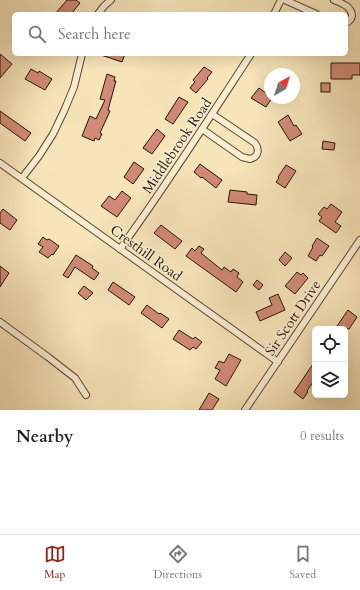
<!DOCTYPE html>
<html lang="en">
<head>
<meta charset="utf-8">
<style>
	:root { --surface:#fff; --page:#f6f6f6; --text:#222; --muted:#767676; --line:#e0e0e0; --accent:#8f2418 }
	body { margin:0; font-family:Cardo,serif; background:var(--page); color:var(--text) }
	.controls { position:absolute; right:12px; bottom:12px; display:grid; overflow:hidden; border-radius:6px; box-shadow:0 4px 16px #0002 }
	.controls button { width:36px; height:36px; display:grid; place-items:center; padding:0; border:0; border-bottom:1px solid var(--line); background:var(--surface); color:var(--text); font:20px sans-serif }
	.compass { position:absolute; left:264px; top:68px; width:36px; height:36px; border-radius:50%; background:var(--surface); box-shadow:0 4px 16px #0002; rotate:39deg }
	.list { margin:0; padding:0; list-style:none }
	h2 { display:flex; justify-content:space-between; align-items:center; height:52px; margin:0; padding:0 16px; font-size:17px }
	h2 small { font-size:13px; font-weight:400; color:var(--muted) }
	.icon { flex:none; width:22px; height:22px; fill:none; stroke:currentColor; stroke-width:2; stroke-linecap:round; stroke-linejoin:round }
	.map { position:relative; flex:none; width:360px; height:410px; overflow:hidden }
	.search { position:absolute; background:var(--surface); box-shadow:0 4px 16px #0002; left:12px; right:12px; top:12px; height:44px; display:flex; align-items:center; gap:10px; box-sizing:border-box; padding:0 14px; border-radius:6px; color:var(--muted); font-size:15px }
	.sheet { height:124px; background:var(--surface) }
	nav { display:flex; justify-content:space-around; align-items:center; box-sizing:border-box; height:56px; border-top:1px solid var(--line); background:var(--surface); font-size:11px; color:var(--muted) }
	nav a { display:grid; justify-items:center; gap:2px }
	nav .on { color:var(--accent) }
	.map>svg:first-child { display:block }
</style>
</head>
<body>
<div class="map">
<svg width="360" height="410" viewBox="0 0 360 410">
	<rect width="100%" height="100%" fill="#f7e4b9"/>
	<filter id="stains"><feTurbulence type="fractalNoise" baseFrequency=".005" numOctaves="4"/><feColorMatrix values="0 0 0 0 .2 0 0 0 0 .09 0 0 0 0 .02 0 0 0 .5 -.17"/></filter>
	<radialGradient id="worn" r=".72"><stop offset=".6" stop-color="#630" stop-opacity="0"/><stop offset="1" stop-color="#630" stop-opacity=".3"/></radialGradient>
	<g fill="#d18a75" stroke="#261608">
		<path d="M67 0H76L80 3 71 14H55Z"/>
		<path d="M0 54 12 64 0 78Z"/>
		<path d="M102 54H125L122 62 101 55Z"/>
		<path d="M331 63H360V75H352V79H331Z"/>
		<path d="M204 67 212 72 207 78 208 79 196 93 190 88 195 82 193 80Z"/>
		<path d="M31 69 38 73 39 71 52 79 45 90 25 79Z"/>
		<path d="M107 74 115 77 114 81H116L108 110 110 111 100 133 102 134 99 140 95 138 94 141 82 136 90 116 96 119 105 100 100 99Z"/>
		<rect x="321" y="83" width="9" height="9"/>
		<path d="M259 88 270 96V98H272L266 107 251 98Z"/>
		<path d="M179 97 188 102 173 124 165 119Z"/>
		<path d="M0 111 31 133 25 141 0 123Z"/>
		<path d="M288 115 294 126 296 125 302 134 290 141 278 122Z"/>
		<path d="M157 129 165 136 152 154 143 148Z"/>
		<path d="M323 141 335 143 334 150 322 149Z"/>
		<path d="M134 162 144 169 133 184 124 177Z"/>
		<path d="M200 164 222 180 216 188 202 177 201 178 194 172Z"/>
		<path d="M286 165 296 171 285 188 276 182 279 178 278 177Z"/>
		<path d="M230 190 247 192V194L257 195 256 205 228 202Z"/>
		<path d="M122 191 131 198 117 217 101 206 109 196 115 200Z"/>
		<path d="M331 204 342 212 335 222 341 226 336 233 319 221 322 217 318 214 324 207 327 209Z"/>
		<path d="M3 209 17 220 10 230 0 223V213Z"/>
		<path d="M161 225 182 241 175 249 154 233Z"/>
		<path d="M43 237 47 240 49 239 59 246 53 255 52 254 48 258 39 252 43 247 38 244Z"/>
		<path d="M317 238 329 246 322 256 320 255 316 261 308 256 313 247 312 246Z"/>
		<path d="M199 246 204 249 201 253 222 270 224 267 231 272 233 269 239 273 237 277 243 282 236 292 186 256 192 248 195 251Z"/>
		<path d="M285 252 292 258 285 266 279 260Z"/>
		<path d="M76 255 93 266 92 268 99 273 94 280 75 267 68 278 63 275Z"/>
		<path d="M0 266 9 273 0 287Z"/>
		<path d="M297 272 301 275 303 273 308 278 295 294 285 286Z"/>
		<path d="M257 280 263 285 259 290 253 285Z"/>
		<path d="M113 282 135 297 129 305 108 290Z"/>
		<path d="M84 286 93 293 86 300 78 293Z"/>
		<path d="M278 294 285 310 260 321 256 312 272 305 269 298Z"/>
		<path d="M147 305 159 314 160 313 169 319 162 328 141 313Z"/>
		<path d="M348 310 357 317 349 329H335Z"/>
		<path d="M179 330 193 339 195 337 202 342 196 349 193 347 190 350 173 339Z"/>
		<path d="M229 354 241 360 226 386 215 379 220 370 215 368 219 361 224 363Z"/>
		<path d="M315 361V379L307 391 308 392 303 399 294 392Z"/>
		<path d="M209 393 219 399 212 410H199Z"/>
	</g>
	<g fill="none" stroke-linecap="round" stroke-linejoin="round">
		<g stroke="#5a4a34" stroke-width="8">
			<g id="street">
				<path d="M285 0 316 14"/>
				<path d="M334 0C341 3 351 6 352 15 352 19 350 21 346 23"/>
				<path d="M98 14 104 6 111 0"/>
				<path d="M274 14 281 0"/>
				<path d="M202 129 242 157 250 159C258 157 260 150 255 143L212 114"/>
				<path d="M0 163 278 362"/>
				<path d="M22 178 39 156 53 134 64 111 74 87 82 54"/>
				<path d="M120 249C166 186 208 120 251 54"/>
				<path d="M0 322 48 357 75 378 86 395"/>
				<path d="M245 410 360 240"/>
			</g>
		</g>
		<use href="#street" stroke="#faedd2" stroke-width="6"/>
	</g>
	<g text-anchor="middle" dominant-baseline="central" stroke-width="3" stroke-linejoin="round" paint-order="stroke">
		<g font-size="14" fill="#261608" stroke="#faedd2">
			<text transform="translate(177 146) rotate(-56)">Middlebrook Road</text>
			<text transform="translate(146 253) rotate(36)">Cresthill Road</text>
			<text transform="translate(293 318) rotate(-56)">Sir Scott Drive</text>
		</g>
	</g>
	<rect width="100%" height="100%" filter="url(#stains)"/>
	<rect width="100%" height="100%" fill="url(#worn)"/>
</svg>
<div class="controls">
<button><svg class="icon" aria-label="locate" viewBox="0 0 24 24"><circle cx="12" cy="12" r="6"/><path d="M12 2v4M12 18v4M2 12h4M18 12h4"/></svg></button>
<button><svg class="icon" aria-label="layers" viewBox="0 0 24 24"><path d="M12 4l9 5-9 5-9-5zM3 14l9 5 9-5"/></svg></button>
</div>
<svg class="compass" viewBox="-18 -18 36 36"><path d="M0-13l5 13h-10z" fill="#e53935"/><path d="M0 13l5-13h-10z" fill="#767676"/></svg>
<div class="search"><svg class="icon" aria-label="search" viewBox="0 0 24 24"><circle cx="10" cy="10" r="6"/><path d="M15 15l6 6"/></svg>Search here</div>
</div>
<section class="sheet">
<h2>Nearby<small>0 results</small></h2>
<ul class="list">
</ul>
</section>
<nav>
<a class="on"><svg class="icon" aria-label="map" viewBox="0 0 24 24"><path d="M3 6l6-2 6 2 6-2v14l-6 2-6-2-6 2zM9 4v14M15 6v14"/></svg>Map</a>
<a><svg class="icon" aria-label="directions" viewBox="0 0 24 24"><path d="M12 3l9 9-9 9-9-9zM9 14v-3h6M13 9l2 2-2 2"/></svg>Directions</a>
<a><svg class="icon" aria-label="saved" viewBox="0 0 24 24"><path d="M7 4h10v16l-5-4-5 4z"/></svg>Saved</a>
</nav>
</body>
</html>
